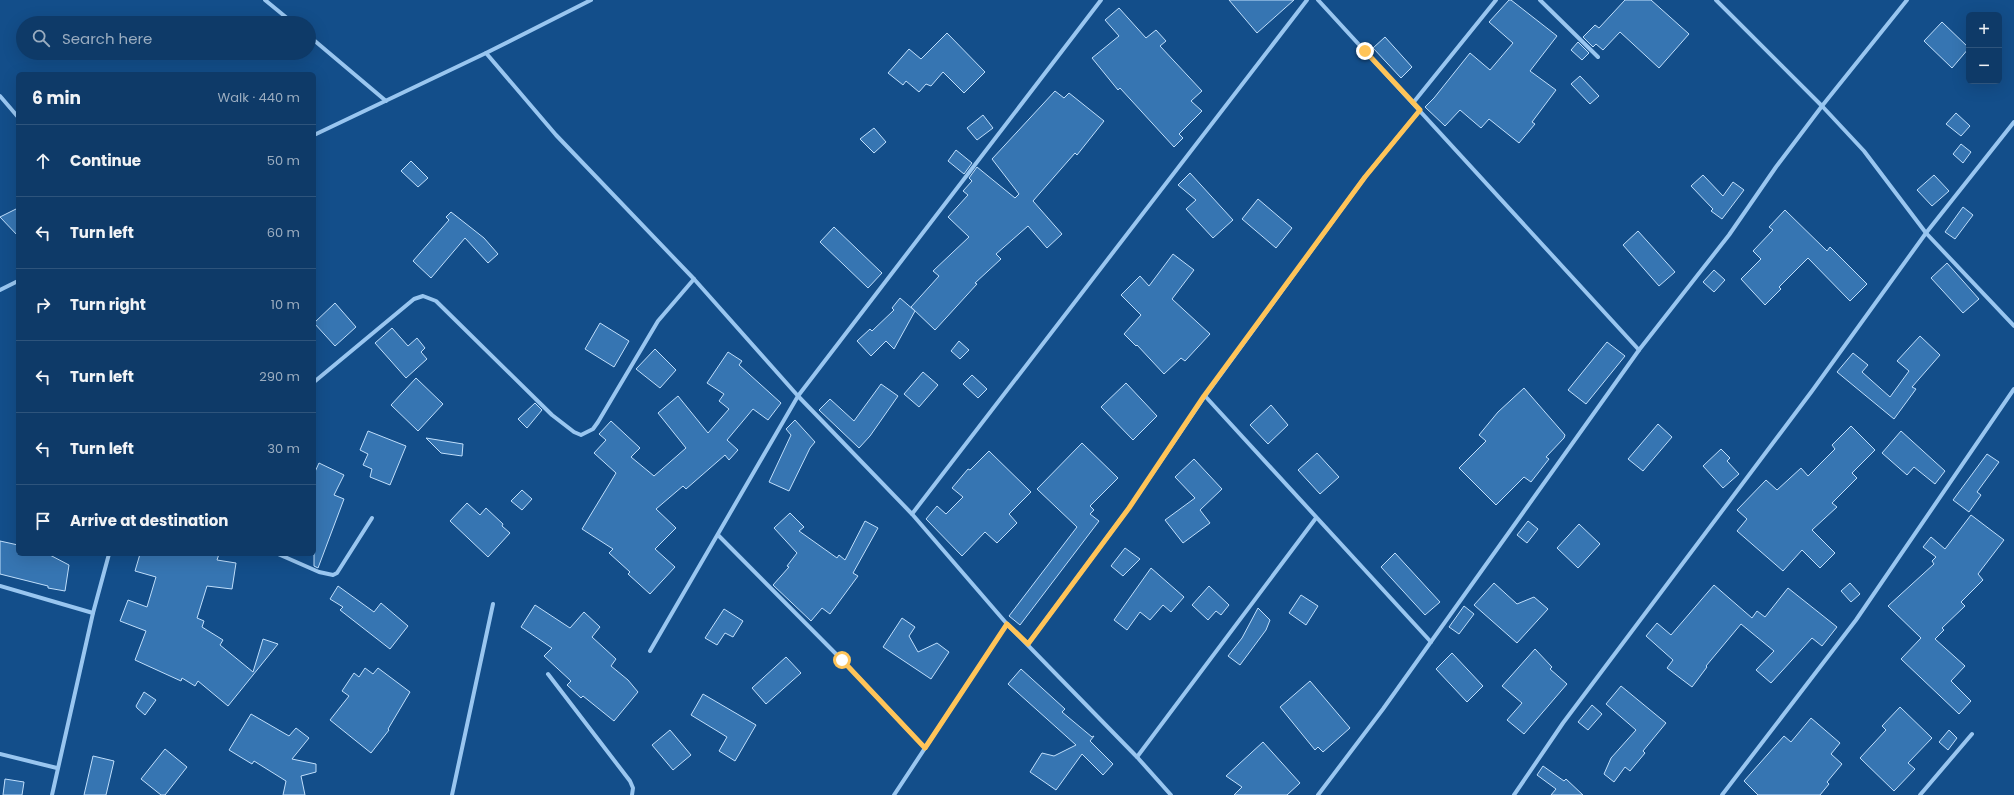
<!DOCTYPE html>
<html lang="en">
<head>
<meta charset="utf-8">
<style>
	:root { --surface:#0e3a68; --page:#17416e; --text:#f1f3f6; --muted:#9badc0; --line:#2e547c }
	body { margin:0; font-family:Poppins,sans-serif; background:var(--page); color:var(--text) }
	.controls { position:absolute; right:12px; top:12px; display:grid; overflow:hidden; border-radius:6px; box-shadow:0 4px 16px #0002 }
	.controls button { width:36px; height:36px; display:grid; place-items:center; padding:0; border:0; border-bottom:1px solid var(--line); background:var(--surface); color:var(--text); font:20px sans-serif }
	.stop { position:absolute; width:12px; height:12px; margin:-9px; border:3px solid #ffc458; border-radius:50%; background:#fff }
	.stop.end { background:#ffc458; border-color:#fff; box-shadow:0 1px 4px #0008 }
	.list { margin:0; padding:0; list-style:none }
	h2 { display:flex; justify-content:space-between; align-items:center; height:52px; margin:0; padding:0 16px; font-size:17px }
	h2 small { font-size:13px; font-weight:400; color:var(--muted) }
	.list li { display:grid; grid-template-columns:26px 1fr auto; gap:12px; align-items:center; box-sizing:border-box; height:72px; padding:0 16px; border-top:1px solid var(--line) }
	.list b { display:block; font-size:15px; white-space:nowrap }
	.list em { font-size:13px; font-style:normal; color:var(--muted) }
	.icon { flex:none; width:22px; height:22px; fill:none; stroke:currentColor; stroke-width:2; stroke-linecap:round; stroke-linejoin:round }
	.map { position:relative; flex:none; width:2014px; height:795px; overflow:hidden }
	.search { position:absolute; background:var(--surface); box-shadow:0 4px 16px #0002; left:16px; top:16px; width:300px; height:44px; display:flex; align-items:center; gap:10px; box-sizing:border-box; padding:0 14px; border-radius:22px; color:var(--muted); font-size:15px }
	.panel { position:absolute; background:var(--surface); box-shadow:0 4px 16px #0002; left:16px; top:72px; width:300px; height:484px; border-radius:6px }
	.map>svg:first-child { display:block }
</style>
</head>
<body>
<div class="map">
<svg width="2014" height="795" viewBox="0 0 2014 795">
	<rect width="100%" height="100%" fill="#134e8a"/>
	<g fill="#3675b2" stroke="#c0dffc">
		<path d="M1229 0H1294L1257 33Z"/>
		<path d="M1509 0H1511L1557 36 1530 71 1556 90 1532 122 1535 124 1519 143 1489 119 1481 128 1460 110 1445 126 1425 107 1434 98 1470 53 1490 70 1513 43 1489 22Z"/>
		<path d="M1625 0H1651L1689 34 1659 68 1620 32 1603 50 1596 44 1593 47 1583 37 1595 25 1599 28Z"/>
		<path d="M1119 8 1146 38 1156 30 1166 41 1160 46 1202 91 1191 101 1202 111 1179 134 1183 138 1174 147 1120 88 1118 90 1092 58 1119 36 1105 20Z"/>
		<path d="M1942 22 1969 48 1952 68 1924 41Z"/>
		<path d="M947 33 985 72 964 93 943 72 931 86 926 84 919 92 906 81 903 85 888 73 909 49 921 59Z"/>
		<path d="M1385 37 1412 67 1401 78 1373 48Z"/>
		<path d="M1578 42 1589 53 1582 60 1571 50Z"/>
		<path d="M1580 76 1599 96 1590 104 1571 84Z"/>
		<path d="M1055 91 1064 98 1069 93 1104 121 1077 155 1075 153 1033 201 1062 234 1047 248 1028 226 996 254 1001 259 975 283 977 284 935 330 911 307 939 276 933 271 969 237 948 217 968 195 963 191 972 181 969 178 977 167 1015 198 1019 194 992 159Z"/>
		<path d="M1956 113 1970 126 1961 136 1946 124Z"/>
		<path d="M983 115 993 128 977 140 967 128Z"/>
		<path d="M874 128 886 142 874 153 860 139Z"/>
		<path d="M1961 144 1971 152 1963 163 1953 154Z"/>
		<path d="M956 150 972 163 964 174 948 161Z"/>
		<path d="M411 161 428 178 418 187 401 171Z"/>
		<path d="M1190 173 1233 220 1213 238 1186 209 1196 200 1178 185Z"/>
		<path d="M1703 175 1723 196 1733 182 1744 190 1722 219 1711 211 1713 209 1691 186Z"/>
		<path d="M1934 175 1949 191 1932 206 1917 190Z"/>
		<path d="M1258 199 1292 228 1276 248 1242 219Z"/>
		<path d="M1963 207 1973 215 1955 239 1945 232Z"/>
		<path d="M18 208V236L0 217Z"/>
		<path d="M1785 210 1827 251 1830 247 1867 284 1850 301 1808 258 1779 287 1781 289 1765 305 1741 279 1761 259 1753 251 1773 230 1769 227Z"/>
		<path d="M451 212 484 238 498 254 488 263 465 238 431 278 413 261 449 220 446 217Z"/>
		<path d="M834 227 882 273 868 288 820 242Z"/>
		<path d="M1638 231 1675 272 1659 286 1623 245Z"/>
		<path d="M1173 254 1194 270 1172 299 1210 334 1185 361 1181 358 1164 374 1137 345 1136 346 1124 334 1141 315 1121 295 1140 276 1149 286Z"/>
		<path d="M1947 263 1979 299 1963 313 1931 278Z"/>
		<path d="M1714 270 1725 280 1714 292 1703 282Z"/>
		<path d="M900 298 915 311 894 349 886 341 871 356 857 341 870 329 872 331 894 310 892 308Z"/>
		<path d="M335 303 356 327 335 346 314 323Z"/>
		<path d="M600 323 629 341 614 367 585 349Z"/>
		<path d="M392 328 408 346 417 338 425 348 421 352 427 359 406 378 375 343Z"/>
		<path d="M1920 336 1940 355 1912 387 1916 389 1894 419 1837 372 1853 353 1868 365 1862 372 1890 397 1909 371 1897 361Z"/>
		<path d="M959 341 969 350 960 359 951 351Z"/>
		<path d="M1607 342 1625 356 1586 404 1568 390Z"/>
		<path d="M655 349 676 370 660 388 636 369Z"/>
		<path d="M728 352 742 361 739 365 781 403 768 420 753 409 727 440 738 450 729 460 725 455 686 489 683 486 656 509 676 528 655 549 675 567 650 594 628 574 630 572 609 553 613 549 582 529 616 473 594 453 606 440 599 434 611 421 640 448 631 457 654 476 686 448 658 413 678 396 708 433 729 409 719 401 724 394 707 383Z"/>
		<path d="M923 372 938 385 919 407 904 394Z"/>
		<path d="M972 375 987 389 978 398 963 384Z"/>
		<path d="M416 378 443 404 418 431 391 405Z"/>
		<path d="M1126 383 1157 416 1133 440 1101 407Z"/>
		<path d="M881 384 898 396 870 436 859 448 819 410 830 399 854 421Z"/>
		<path d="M1524 388 1565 435 1564 438 1546 457 1549 459 1531 482 1524 477 1496 505 1459 468 1486 441 1479 435 1498 412Z"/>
		<path d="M535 403 542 410 527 428 518 419Z"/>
		<path d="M1271 405 1288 425 1268 444 1250 425Z"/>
		<path d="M795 420 815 442 810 448 789 491 769 482 791 435 786 429Z"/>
		<path d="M1658 424 1672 437 1643 471 1628 459Z"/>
		<path d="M1851 426 1875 450 1852 473 1857 478 1832 503 1837 507 1812 530 1835 553 1820 568 1802 550 1783 571 1737 531 1747 519 1737 510 1766 480 1777 490 1801 468 1808 476 1835 449 1832 445Z"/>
		<path d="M368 431 406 446 390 485 370 477 372 469 363 465 368 454 360 450Z"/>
		<path d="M1901 431 1945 471 1935 484 1914 467 1907 475 1882 453Z"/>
		<path d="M426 438 463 444 462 456 441 453Z"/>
		<path d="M1082 443 1118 478 1090 506 1094 510 1090 514 1099 521 1020 625 1009 616 1077 527 1037 489Z"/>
		<path d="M1721 449 1730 458 1727 461 1739 474 1723 488 1703 466Z"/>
		<path d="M989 451 1031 492 1009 514 1017 523 997 543 985 532 962 556 926 519 937 506 946 514 963 497 952 488 968 469 970 470Z"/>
		<path d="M1317 453 1339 477 1320 494 1298 470Z"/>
		<path d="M1987 454 1999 462 1977 492 1981 495 1969 512 1953 500Z"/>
		<path d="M1194 459 1222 489 1200 510 1210 523 1183 543 1165 520 1195 498 1175 477Z"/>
		<path d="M319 463 344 475 334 495 344 499 318 568 314 566V474Z"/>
		<path d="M522 490 532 499 522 510 511 501Z"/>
		<path d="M467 503 480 515 486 508 503 524 502 526 510 533 488 557 450 521Z"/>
		<path d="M790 513 804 527 799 531 837 558 839 555 845 560 865 521 878 528 853 573 858 576 830 614 822 608 811 621 773 585 789 567 787 566 797 553 774 528Z"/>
		<path d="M1971 515 2004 540 1978 574 1983 580 1961 602 1965 606 1942 628 1944 630 1935 639 1965 666 1951 681 1971 701 1959 714 1901 659 1921 638 1888 606 1934 564 1932 561 1936 557 1923 547 1931 537 1945 549Z"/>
		<path d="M1528 521 1538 529 1527 543 1517 535Z"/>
		<path d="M1579 524 1600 544 1578 568 1557 548Z"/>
		<path d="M0 541 18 545V554H48L69 565 65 591 48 588V586L0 574Z"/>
		<path d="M1125 548 1140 559 1123 576 1111 566Z"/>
		<path d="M1395 553 1440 602 1425 615 1381 567Z"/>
		<path d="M140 554H219L217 560 236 563 232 589 207 586 197 618 204 621 202 627 223 640 220 645 253 672 263 639 278 644 228 706 198 681 195 686 182 678 181 681 135 660 146 631 120 621 128 600 147 607 156 577 135 571Z"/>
		<path d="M1151 568 1184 597 1171 612 1163 605 1150 620 1140 612 1127 630 1114 620Z"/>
		<path d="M1494 583 1517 604 1534 597 1548 609 1517 643 1474 605Z"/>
		<path d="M1850 583 1860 594 1851 602 1841 591Z"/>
		<path d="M1714 585 1752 618 1757 611 1765 617 1788 588 1837 627 1822 646 1812 638 1771 683 1756 670 1774 651 1741 624 1706 666 1707 667 1692 687 1667 668 1673 660 1646 636 1657 623 1671 635Z"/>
		<path d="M338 586 374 612 381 603 408 626 390 649 340 610 343 607 330 599Z"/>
		<path d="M1209 586 1229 605 1221 615 1216 611 1208 620 1192 605Z"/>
		<path d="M1301 595 1318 606 1306 625 1289 613Z"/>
		<path d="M535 605 570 628 584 612 600 627 592 637 616 659 611 666 628 680 638 692 614 721 583 696 581 698 567 685 571 681 544 656 552 648 521 627Z"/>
		<path d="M1464 606 1474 614 1459 634 1449 627Z"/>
		<path d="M1258 608 1270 620 1266 630 1240 665 1228 656 1242 638Z"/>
		<path d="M724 609 743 621 733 637 725 633 717 645 705 638Z"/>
		<path d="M902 618 915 627 909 636 918 652 937 643 949 652 931 679 883 647Z"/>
		<path d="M1535 649 1552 667 1550 669 1567 684 1524 734 1507 720 1522 703 1502 686Z"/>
		<path d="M1452 653 1483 686 1467 702 1436 669Z"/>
		<path d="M786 657 801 673 766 704 752 688Z"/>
		<path d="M365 668 373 674 378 668 410 692 388 729 389 730 371 753 330 720 349 696 342 691 354 673 359 677Z"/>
		<path d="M1021 669 1065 709 1062 712 1092 737 1094 736 1090 741 1113 764 1103 775 1082 754 1056 790 1030 772 1042 753 1054 756 1076 745 1008 684Z"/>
		<path d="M1310 681 1350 728 1323 752 1318 747 1315 750 1280 707Z"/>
		<path d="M1621 686 1666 723 1643 751 1645 753 1630 771 1625 767 1614 782 1604 774 1611 758 1636 730 1606 704Z"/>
		<path d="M144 692 156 700 145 715 137 708 136 706Z"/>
		<path d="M703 694 756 725 735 761 719 751 727 737 691 715Z"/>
		<path d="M1592 705 1602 714 1588 730 1578 722Z"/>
		<path d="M1900 707 1932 738 1908 763 1915 769 1894 791 1860 758 1886 730 1882 726Z"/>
		<path d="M251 714 289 736 296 728 309 738 292 759 316 764V772L301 776 305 795H283L286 781 254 761 252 764 229 750Z"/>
		<path d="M1811 718 1840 743 1831 754 1842 764 1827 782 1829 784 1820 795H1758L1744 781 1784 736 1791 742Z"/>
		<path d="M670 730 691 755 673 770 652 745Z"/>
		<path d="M1949 730 1957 738 1948 750 1939 742Z"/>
		<path d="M1263 742 1300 783 1287 795H1234L1242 787 1226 776Z"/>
		<path d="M165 749 187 767 165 795H161L141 779Z"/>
		<path d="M93 756 114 761 106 795H84Z"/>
		<path d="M1543 766 1564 781 1566 779 1583 795H1551L1556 789 1537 775Z"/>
		<path d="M5 779 24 782 22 795H3Z"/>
	</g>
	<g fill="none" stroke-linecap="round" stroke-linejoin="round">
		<g stroke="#99c6f0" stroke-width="4">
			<path d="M265 0 293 23"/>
			<path d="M1318 0 1639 350"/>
			<path d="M1540 0 1598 57"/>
			<path d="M1716 0 1822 106 1864 151 1926 233 2014 326"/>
			<path d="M309 36 386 101"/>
			<path d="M486 53 556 135 694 279 798 396 912 514 1007 624 1137 757 1171 795"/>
			<path d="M0 96 18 117"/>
			<path d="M1413 103 1496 0"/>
			<path d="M314 135 486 53 591 0"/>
			<path d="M0 290 18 281"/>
			<path d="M314 382 414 299 423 296 436 301 552 415 574 432 581 435 593 429 598 422 658 321 694 279"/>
			<path d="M1205 396 1431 642"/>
			<path d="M912 514 1307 0"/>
			<path d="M718 535 842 660 925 748"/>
			<path d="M278 554 319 572 333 575 337 573 372 518"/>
			<path d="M0 586 93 613"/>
			<path d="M1028 644 1129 508 1205 396 1365 177 1420 110"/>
			<path d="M650 651 798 396 1101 0"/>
			<path d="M548 674 630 781 633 788 632 795"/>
			<path d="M0 754 57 768"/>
			<path d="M1137 757 1316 518"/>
			<path d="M52 795 93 613 109 554"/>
			<path d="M452 795 493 604"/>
			<path d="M894 795 1007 624"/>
			<path d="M1318 795 1383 709 1639 350 1729 235 1776 167 1822 106 1907 0"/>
			<path d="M1514 795 1563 723 1812 391 1926 233 2014 122"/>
			<path d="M1722 795 1856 620 2014 389"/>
			<path d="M1920 795 1972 734"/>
		</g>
	</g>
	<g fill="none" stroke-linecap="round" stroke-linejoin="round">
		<path stroke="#ffc458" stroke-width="5" d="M842 660 925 748 1007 624 1028 644 1129 508 1204 396 1365 177 1420 110 1365 51"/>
	</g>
</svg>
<div class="controls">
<button>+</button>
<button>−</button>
</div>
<div class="stop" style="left:842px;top:660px"></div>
<div class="stop end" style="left:1365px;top:51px"></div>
<div class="search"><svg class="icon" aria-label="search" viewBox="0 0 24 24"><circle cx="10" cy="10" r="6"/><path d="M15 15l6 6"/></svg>Search here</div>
<section class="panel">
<h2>6 min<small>Walk · 440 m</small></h2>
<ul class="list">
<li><svg class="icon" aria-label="ahead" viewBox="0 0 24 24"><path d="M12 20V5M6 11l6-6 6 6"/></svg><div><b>Continue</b></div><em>50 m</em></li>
<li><svg class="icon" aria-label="left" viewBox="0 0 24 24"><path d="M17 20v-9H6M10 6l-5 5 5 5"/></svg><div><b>Turn left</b></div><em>60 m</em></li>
<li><svg class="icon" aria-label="right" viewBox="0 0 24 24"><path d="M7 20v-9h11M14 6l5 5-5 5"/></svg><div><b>Turn right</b></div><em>10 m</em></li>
<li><svg class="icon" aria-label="left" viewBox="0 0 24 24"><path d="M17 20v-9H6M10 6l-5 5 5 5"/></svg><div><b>Turn left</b></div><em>290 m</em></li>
<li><svg class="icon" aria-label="left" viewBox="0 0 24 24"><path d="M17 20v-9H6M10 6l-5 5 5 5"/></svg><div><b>Turn left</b></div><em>30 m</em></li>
<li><svg class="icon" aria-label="arrive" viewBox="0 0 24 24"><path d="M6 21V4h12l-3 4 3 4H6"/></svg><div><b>Arrive at destination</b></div></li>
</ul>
</section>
</div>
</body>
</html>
